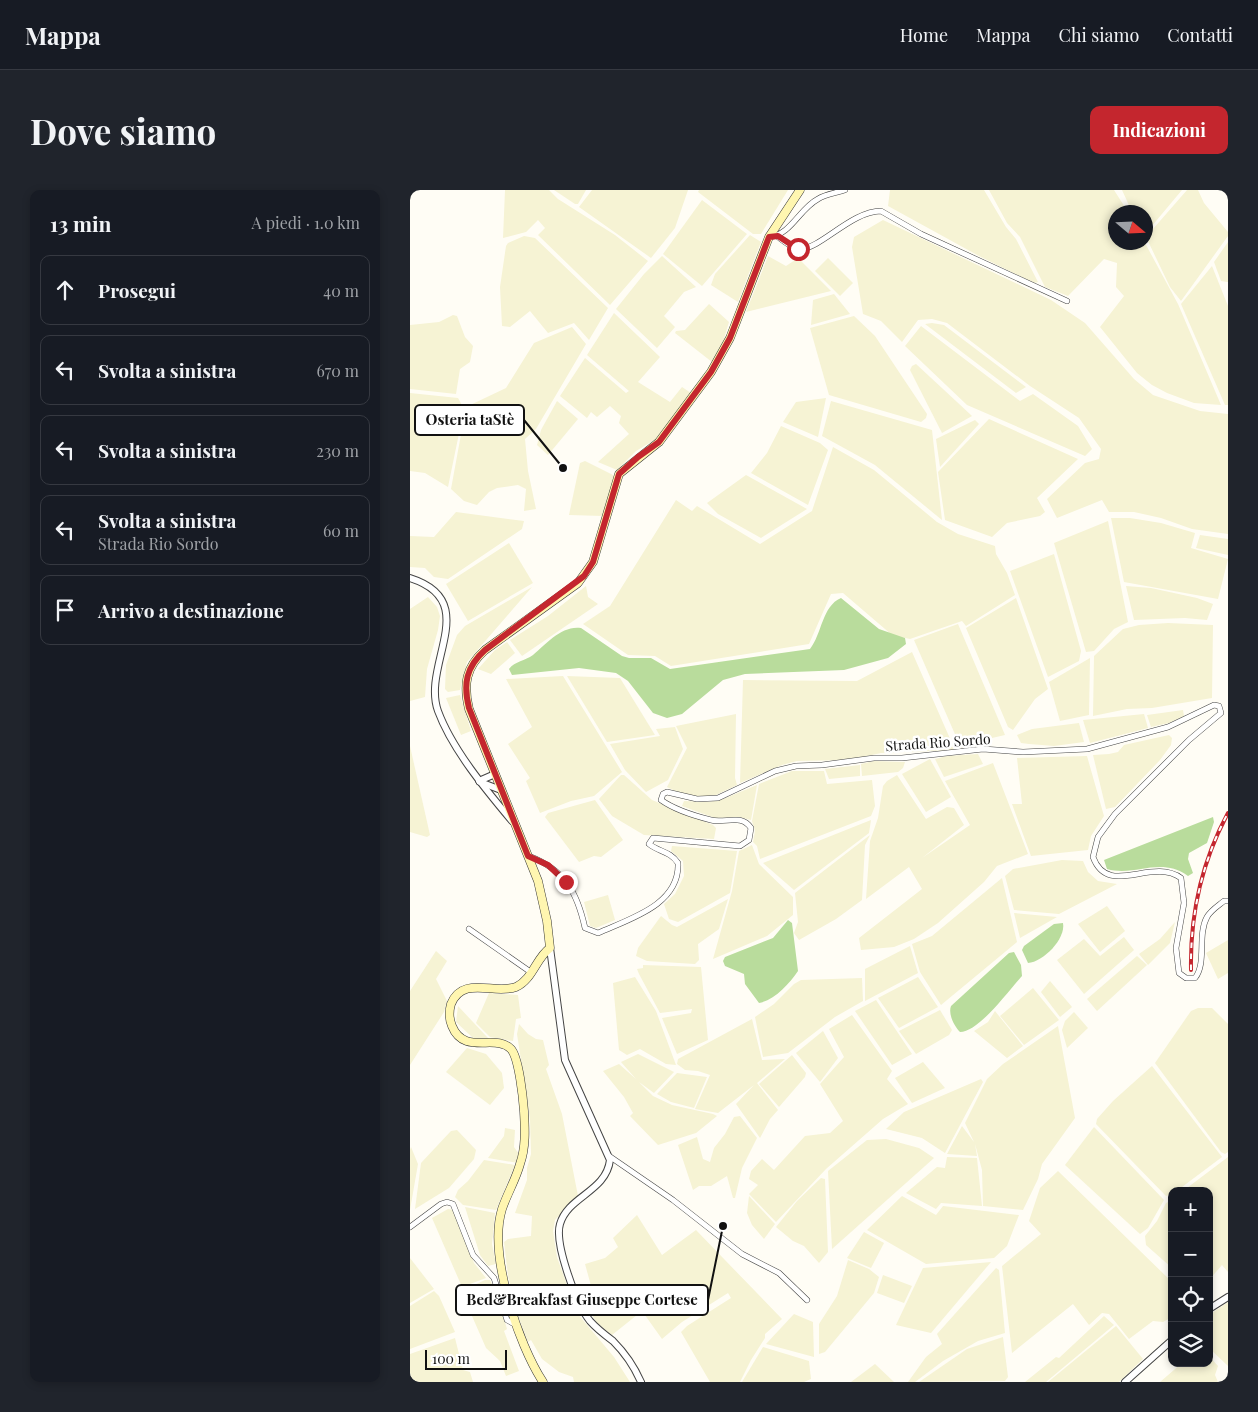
<!DOCTYPE html>
<html lang="it">
<head>
<meta charset="utf-8">
<style>
	:root { --surface:#171b24; --page:#20242c; --text:#f1f3f6; --muted:#9ea1a6; --line:#363941; --accent:#c4262e }
	body { margin:0; font-family:"Playfair Display",serif; background:var(--page); color:var(--text) }
	.controls { position:absolute; right:15px; bottom:15px; display:grid; overflow:hidden; border-radius:10px; box-shadow:0 2px 8px #0003 }
	.controls button { width:45px; height:45px; display:grid; place-items:center; padding:0; border:0; border-bottom:1px solid var(--line); background:var(--surface); color:var(--text); font:25px sans-serif }
	.compass { position:absolute; left:698px; top:15px; width:45px; height:45px; border-radius:50%; background:var(--surface); box-shadow:0 2px 8px #0003; rotate:109deg }
	.scale { position:absolute; left:15px; bottom:12px; width:82px; box-sizing:border-box; padding-left:5px; border:2px solid #111; border-top:0; font-size:14px; line-height:18px; white-space:nowrap; color:#111; -webkit-text-stroke:4px #fff; paint-order:stroke }
	.stop { position:absolute; width:15px; height:15px; margin:-11px; border:4px solid #c4262e; border-radius:50%; background:#fff }
	.stop.end { background:#c4262e; border-color:#fff; box-shadow:0 1px 5px #0008 }
	.list { margin:0; padding:0; list-style:none }
	h2 { display:flex; justify-content:space-between; align-items:center; height:65px; margin:0; padding:0 20px; font-size:21px }
	h2 small { font-size:16px; font-weight:400; color:var(--muted) }
	.list li { display:grid; grid-template-columns:32px 1fr auto; gap:15px; align-items:center; box-sizing:border-box; height:70px; margin:0 10px 10px; padding:0 10px; border:1px solid var(--line); border-radius:10px }
	.list b { display:block; font-size:19px; white-space:nowrap }
	.list p { margin:0; font-size:16px; white-space:nowrap; color:var(--muted) }
	.list em { font-size:16px; font-style:normal; color:var(--muted) }
	.icon { flex:none; width:28px; height:28px; fill:none; stroke:currentColor; stroke-width:2; stroke-linecap:round; stroke-linejoin:round }
	.map { position:relative; flex:none; width:818px; height:1192px; overflow:hidden; border-radius:10px }
	header { display:flex; align-items:center; gap:30px; box-sizing:border-box; height:70px; padding:0 25px; background:var(--surface); border-bottom:1px solid var(--line) }
	header strong { font-size:24px }
	nav { display:flex; gap:28px; margin-inline-start:auto; font-size:18px }
	.intro { display:flex; align-items:center; justify-content:space-between; box-sizing:border-box; height:120px; padding:0 30px }
	h1 { margin:0; font-size:35px }
	.button { padding:12px 22px; border-radius:10px; background:var(--accent); color:#fff; font-size:18px; font-weight:700 }
	main { display:flex; gap:30px; padding:0 30px }
	aside { flex:1; background:var(--surface); border-radius:10px; box-shadow:0 2px 8px #0003 }
	.map>svg:first-child { display:block }
</style>
</head>
<body>
<header>
<strong>Mappa</strong>
<nav><a>Home</a><a>Mappa</a><a>Chi siamo</a><a>Contatti</a></nav>
</header>
<div class="intro"><h1>Dove siamo</h1><a class="button">Indicazioni</a></div>
<main>
<aside>
<h2>13 min<small>A piedi · 1.0 km</small></h2>
<ul class="list">
<li><svg class="icon" aria-label="ahead" viewBox="0 0 24 24"><path d="M12 20V5M6 11l6-6 6 6"/></svg><div><b>Prosegui</b></div><em>40 m</em></li>
<li><svg class="icon" aria-label="left" viewBox="0 0 24 24"><path d="M17 20v-9H6M10 6l-5 5 5 5"/></svg><div><b>Svolta a sinistra</b></div><em>670 m</em></li>
<li><svg class="icon" aria-label="left" viewBox="0 0 24 24"><path d="M17 20v-9H6M10 6l-5 5 5 5"/></svg><div><b>Svolta a sinistra</b></div><em>230 m</em></li>
<li><svg class="icon" aria-label="left" viewBox="0 0 24 24"><path d="M17 20v-9H6M10 6l-5 5 5 5"/></svg><div><b>Svolta a sinistra</b><p>Strada Rio Sordo</p></div><em>60 m</em></li>
<li><svg class="icon" aria-label="arrive" viewBox="0 0 24 24"><path d="M6 21V4h12l-3 4 3 4H6"/></svg><div><b>Arrivo a destinazione</b></div></li>
</ul>
</aside>
<div class="map">
<svg width="818" height="1192" viewBox="0 0 818 1192">
	<rect width="100%" height="100%" fill="#fffdf5"/>
	<g fill="#f6f3d4">
		<path d="M95 0H139L148 9 205 45 238 71 200 115 128 45 135 38 128 30 116 42 93 48Z"/>
		<path d="M144 0H176L168 14H165Z"/>
		<path d="M182 0H278L265 38 241 68 169 17Z"/>
		<path d="M289 0H378L351 44H343L288 2Z"/>
		<path d="M480 0H574L596 37 606 49 628 92 624 93 569 66 478 16Z"/>
		<path d="M579 0H704L718 22H706V52L735 53 768 114 811 215 784 213 757 203 742 195 727 183 690 137 714 106 706 97 707 73 694 69 658 106 635 97 610 47 597 33Z"/>
		<path d="M712 0H772L736 43V22H722Z"/>
		<path d="M777 0H788L794 13 818 42V46L771 111 760 97 736 47Z"/>
		<path d="M292 10 337 44 292 96 253 64Z"/>
		<path d="M473 30 641 110 675 133 724 189 743 205 790 221 818 224V344L782 339 751 328 724 322H699L692 310 647 328 637 309 675 273 689 269 691 259 669 228 620 196 537 133 522 129 508 130 492 152 471 131 453 124 442 57 444 47Z"/>
		<path d="M340 45 351 52 328 112 301 95 305 84Z"/>
		<path d="M114 46 125 48 198 118 179 150 164 133 138 143 120 121 100 137 92 136 90 97 96 56 98 53Z"/>
		<path d="M818 52V92H817L811 91 804 72Z"/>
		<path d="M252 66 286 97 274 102 254 126 265 137 247 158 206 119 234 84Z"/>
		<path d="M358 66 376 76 388 68 421 101 336 122Z"/>
		<path d="M418 68 443 93 430 106 405 81Z"/>
		<path d="M802 76 818 116V215H815L771 114Z"/>
		<path d="M424 104 440 124 401 135 403 110Z"/>
		<path d="M299 114 319 132 313 152 302 172 265 143 266 141 275 140Z"/>
		<path d="M204 123 250 167 228 192 260 212 272 197 281 203 246 249 226 261 207 280 188 272 219 244 209 233 211 226 200 216 187 227 181 222 177 228 150 206 175 168 216 203 219 201 177 165Z"/>
		<path d="M43 125 47 126 55 147 63 156 60 172 50 179 46 204 0 199V135L29 132Z"/>
		<path d="M444 126 465 146 517 224 516 228 511 232 419 205 400 138Z"/>
		<path d="M522 133 534 135 616 197 606 203 515 134Z"/>
		<path d="M511 136 610 211 623 204 668 236 682 259 675 266 557 215 495 156Z"/>
		<path d="M162 137 176 154 126 239 115 249 118 281 126 319 114 321 116 299 108 295 87 298 79 302 67 315 54 311 41 299 56 217 96 198 124 153Z"/>
		<path d="M506 174 547 212 562 226 532 243 500 180 502 176Z"/>
		<path d="M0 203 48 208 54 219 38 297 15 283 0 281Z"/>
		<path d="M416 208 408 247 373 232 386 212Z"/>
		<path d="M147 211 168 229 138 265 127 255 131 240Z"/>
		<path d="M421 211 522 240 532 330 465 275 412 246Z"/>
		<path d="M579 229 668 269 627 308 635 322 630 326 597 333 582 347 535 330 528 282Z"/>
		<path d="M565 230 569 234 530 277 526 249Z"/>
		<path d="M371 236 410 253 418 260 398 315 341 283 357 263Z"/>
		<path d="M423 257 464 280 527 332 548 344 585 356 586 364 597 383 605 405 556 436 552 431 500 449 482 445 433 403 421 404 399 454 261 476 245 466 218 465 173 434 200 416 266 310 282 321 287 316 350 354 402 321Z"/>
		<path d="M175 271 205 286 193 326 159 325 170 273Z"/>
		<path d="M336 285 397 319 351 348 308 324 297 313Z"/>
		<path d="M46 322 114 331 112 339 38 389 24 387 15 378 0 377V346L24 347Z"/>
		<path d="M701 328H720L751 333 785 343 781 358 818 369 808 409 714 392Z"/>
		<path d="M698 331 718 432 704 439 684 461 676 462 644 353Z"/>
		<path d="M790 345 818 349V365L786 358Z"/>
		<path d="M99 353 123 393 58 431 36 394Z"/>
		<path d="M644 364 671 461 669 471 638 487 600 381Z"/>
		<path d="M176 396 178 407 188 414 112 466 100 450 138 426Z"/>
		<path d="M716 396 741 398 787 408 803 414 797 430 775 428 724 430Z"/>
		<path d="M122 397 57 472 50 500 38 502 35 499 36 475 47 445 55 436Z"/>
		<path d="M18 407 27 417 30 426 28 440 17 479 15 507 0 511V419Z"/>
		<path d="M606 408 638 499 625 509 603 540 598 537 556 438Z"/>
		<path d="M758 433 803 435 802 508 742 518 717 519 683 526 684 466 713 439 729 435Z"/>
		<path d="M548 434 595 545 569 551 567 557 551 558 504 450Z"/>
		<path d="M97 452 105 463 81 484 68 479 85 460Z"/>
		<path d="M502 462 545 560 471 563 439 570 387 571 372 575 330 593 333 490 447 491Z"/>
		<path d="M680 468 679 525 650 531 639 492Z"/>
		<path d="M153 486 212 582 184 606 161 611 130 623 116 591 120 588 98 554 122 537 96 489Z"/>
		<path d="M157 486 210 488 245 545 197 552Z"/>
		<path d="M50 505 61 541 51 545 36 508Z"/>
		<path d="M773 520 774 526 759 533 741 537 737 525Z"/>
		<path d="M326 524 325 588 327 595 306 605 294 607 271 604 257 597 277 558 266 536Z"/>
		<path d="M734 524 738 538 680 553 673 530Z"/>
		<path d="M669 533 674 552 644 556 619 554 611 553 607 545 622 539Z"/>
		<path d="M265 537 273 559 258 590 236 602 215 580 200 554 250 546 246 539Z"/>
		<path d="M759 545 762 548 761 555 750 570 705 617 696 619 683 565 699 564 708 562 714 555Z"/>
		<path d="M0 556 20 645 17 647 0 642Z"/>
		<path d="M568 564 573 574 534 587 525 569 537 566Z"/>
		<path d="M677 566 694 626 681 646 678 660 621 666 602 614H612L607 568Z"/>
		<path d="M520 569 541 607 516 622 492 584Z"/>
		<path d="M464 571 495 572 493 578 488 582 452 586 451 574Z"/>
		<path d="M583 573 618 664 587 676 574 692 528 733 504 749 484 757 451 760 449 748 512 699 499 677 456 709 460 651 468 628 473 596 477 591 487 585 516 629 537 617 544 618 554 635 512 668 560 635 535 591Z"/>
		<path d="M450 575V586L419 589 415 579Z"/>
		<path d="M382 581H414L417 594 462 590 465 616 461 626 350 669 347 656 343 652 345 641 342 631 349 594Z"/>
		<path d="M211 585H214L242 610 303 635 306 638 304 649 234 645 202 626 189 609Z"/>
		<path d="M347 595 341 630 329 627 305 628 272 616 274 611 299 612 313 609Z"/>
		<path d="M185 610 213 650 191 667 184 666 169 672 135 627 138 623Z"/>
		<path d="M461 630 459 643 384 700 353 673Z"/>
		<path d="M460 645 455 655 452 710 426 729 389 750 384 743 388 732 385 703Z"/>
		<path d="M342 655 349 674 383 707V725L357 746 303 769 322 701 329 661Z"/>
		<path d="M262 656 327 661 320 703 268 732 259 729 254 714 265 704 274 686 273 671 261 661Z"/>
		<path d="M652 670 673 671 678 682 688 691 707 694 649 724 604 720 595 686 603 679Z"/>
		<path d="M592 688 607 752 531 815 510 782 502 754 522 746Z"/>
		<path d="M198 705 205 730 186 738 180 736 174 712Z"/>
		<path d="M318 709 309 739 288 754 289 770 285 774 237 771 226 766 228 758 251 726 262 735 267 737Z"/>
		<path d="M697 716 715 741 690 762 668 734Z"/>
		<path d="M604 723 647 727 610 748Z"/>
		<path d="M765 732 760 753 738 775 729 764 750 749Z"/>
		<path d="M714 747 724 760 674 804 647 770 674 749 690 766Z"/>
		<path d="M818 750V783L808 789 796 763Z"/>
		<path d="M500 756 508 783 455 811V779Z"/>
		<path d="M26 761 37 771 26 789 37 811 34 822 0 875V801Z"/>
		<path d="M727 766 737 775 687 821 677 809Z"/>
		<path d="M233 775 291 777 298 850 267 864 252 828 281 823 282 819 250 823 229 784 227 779 233 778Z"/>
		<path d="M225 787 246 821 266 875 256 874 230 859 217 865 209 860 203 793Z"/>
		<path d="M508 787 528 817 489 838 468 808Z"/>
		<path d="M452 788 453 811 425 827 378 863 353 867 345 827 364 814 384 794 391 790Z"/>
		<path d="M640 791 662 817 650 827 631 802Z"/>
		<path d="M623 798 649 830 614 855 590 826Z"/>
		<path d="M79 803 108 805 111 828 106 829 103 851 80 847 66 833Z"/>
		<path d="M466 810 502 864 482 875 445 821Z"/>
		<path d="M48 816 78 848H63L46 832Z"/>
		<path d="M788 818H802L818 834V962L815 964 811 962 745 873 781 821Z"/>
		<path d="M530 820 542 840 539 845 506 864 489 841Z"/>
		<path d="M585 821 613 856 597 868 564 841 578 832Z"/>
		<path d="M664 822 678 838 657 858 652 840 655 831Z"/>
		<path d="M442 825 482 881 477 889 498 914 473 929 416 979 366 1032 339 1004 348 995 339 989 341 981 352 969 364 980 395 946 420 943 433 931 410 894 434 867 419 839Z"/>
		<path d="M342 829 352 870 375 869 347 893 368 920 360 929 350 948 326 914 344 895 308 923 285 919 300 885 288 881 275 880 267 874 268 869Z"/>
		<path d="M109 834 118 844 126 849 133 850 139 875 136 879 152 924 168 1006 145 1030 143 1041 147 1067 167 1123 204 1167 220 1192H164L163 1187 149 1182 132 1169 121 1150 118 1152 108 1126 98 1086 94 1052 98 1049 121 1046 122 1026 105 1023 117 990V978L121 964 120 929 107 844Z"/>
		<path d="M648 836 665 928 632 974 628 989 613 1020 573 1016 572 980 565 954 567 966 537 964 552 936 564 952 555 933 577 889 593 874Z"/>
		<path d="M413 841 428 868 410 892 386 863Z"/>
		<path d="M57 858 76 864 92 883 94 898 80 915 36 882Z"/>
		<path d="M228 864 264 882 244 903 229 892 243 906 262 915 303 924 307 926 286 943 248 955 220 926 223 923 214 907 193 881 209 874 226 889 211 872Z"/>
		<path d="M382 865 396 883 395 887 369 917 349 894Z"/>
		<path d="M513 872 535 898 502 913 485 888Z"/>
		<path d="M742 876 812 967 768 1000 762 1001V1004L756 1006 686 934 687 929 703 911Z"/>
		<path d="M267 883 297 887 284 918 261 912 247 904Z"/>
		<path d="M571 889 573 892 535 963 512 948 476 939 494 922Z"/>
		<path d="M330 926 347 948 332 978 325 1008H323L317 986 301 996H289L283 1000 268 955 287 947 293 969 300 972 304 958 315 944 324 927Z"/>
		<path d="M684 937 754 1010 738 1038 730 1044 655 975Z"/>
		<path d="M95 938 105 940 104 957 109 964 108 973 78 968 94 946Z"/>
		<path d="M47 940 66 960 64 969 39 998 5 1019 11 973 41 941Z"/>
		<path d="M476 949 509 958 524 968 422 1059 418 981 457 950Z"/>
		<path d="M1 957 8 974 0 1020V960Z"/>
		<path d="M537 967 567 968 572 1016 531 1013 526 1019 496 1003 527 977 535 978Z"/>
		<path d="M818 967V1082L812 1075 799 1090V1001H773Z"/>
		<path d="M74 970 105 975 86 1020 53 1015 45 1007 48 1000 58 991Z"/>
		<path d="M648 981 762 1092V1127L753 1132 743 1131 719 1149 699 1124 692 1123 679 1135 663 1114 602 1163 592 1076 631 1044 619 1031 630 998Z"/>
		<path d="M411 988 415 989 418 1062 409 1073 394 1056 383 1051 366 1037 387 1011Z"/>
		<path d="M339 1006 365 1034 354 1049 342 1035 337 1023Z"/>
		<path d="M492 1006 526 1025 533 1016 609 1025 597 1056 584 1068 516 1074 457 1040Z"/>
		<path d="M762 1010V1078L736 1055 735 1046 747 1031 756 1013Z"/>
		<path d="M55 1017 85 1023 82 1054 86 1074 78 1076 70 1065Z"/>
		<path d="M38 1019 44 1020 64 1073 76 1088 52 1097 22 1028Z"/>
		<path d="M227 1025 252 1065 286 1040 372 1129 355 1144V1148L341 1170 330 1192H300L271 1142 277 1136 321 1108 318 1103 272 1132 252 1149 232 1121 202 1145 187 1133 179 1120 174 1107 183 1103 175 1074 195 1068 208 1057 203 1048Z"/>
		<path d="M454 1042 474 1053 461 1078 437 1068Z"/>
		<path d="M0 1068 24 1099 0 1113Z"/>
		<path d="M438 1070 459 1079 469 1087 464 1103 415 1162 409 1164V1134L427 1106Z"/>
		<path d="M581 1072 521 1143 486 1135 513 1078Z"/>
		<path d="M586 1078 589 1080 595 1143 568 1151 533 1171 505 1192H498L516 1167 532 1154 527 1144Z"/>
		<path d="M473 1085 502 1096 494 1113 467 1103Z"/>
		<path d="M75 1090H80L86 1103 97 1139 94 1141 109 1181 96 1186 90 1171 76 1158 51 1101Z"/>
		<path d="M24 1101 29 1106 45 1142 0 1159V1116Z"/>
		<path d="M818 1112V1176L799 1158V1125Z"/>
		<path d="M384 1124 403 1132 404 1167 356 1154Z"/>
		<path d="M694 1126 704 1135 636 1192H615L646 1167 649 1168Z"/>
		<path d="M706 1136 733 1169 709 1192H638Z"/>
		<path d="M593 1147 598 1187 595 1191 509 1192 557 1159Z"/>
		<path d="M45 1148 53 1180 60 1182 63 1192H0V1164Z"/>
		<path d="M353 1157 399 1171 401 1189 394 1192H332Z"/>
		<path d="M799 1166 808 1176 805 1185 808 1192H750L772 1173H799Z"/>
		<path d="M465 1174 484 1192H441Z"/>
	</g>
	<g fill="#b9dc9c">
		<path d="M431 408 469 439 495 448 496 454 478 468 434 480 335 484 313 490 272 524 257 528 243 523 218 491 206 483 169 478 102 485 99 479C105 471 115 471 123 465 136 454 152 435 171 438L212 466 219 468H241L260 479 400 459C412 444 412 416 431 408Z"/>
		<path d="M803 627 804 632 797 653 779 663 778 669 783 683 778 686C750 666 726 687 697 679L694 670 699 668Z"/>
		<path d="M378 730 382 733 388 781C379 794 365 810 349 813L335 794 334 784 315 776 313 771 315 767 363 748Z"/>
		<path d="M653 733C656 749 633 772 618 773L612 760 614 756 644 734Z"/>
		<path d="M604 762 611 775 612 786C599 800 569 842 550 842 544 836 538 824 541 816L599 763Z"/>
	</g>
	<g fill="none" stroke-linecap="round" stroke-linejoin="round">
		<g stroke="#444" stroke-width="6">
			<g id="minor">
				<path d="M367 46C373 51 384 59 391 59 411 58 442 21 471 21L511 44 657 111"/>
				<path d="M359 47C381 45 389 19 408 9 415 4 426 3 435 0"/>
				<path d="M119 666C155 680 167 702 175 738L188 743C219 729 270 715 268 673 260 661 249 662 239 654L243 648 330 656 339 650 341 638C331 623 315 634 301 630 285 626 265 620 251 610L253 604 257 602 287 609 308 608 365 581 386 576 412 575 464 568H492L573 559 613 562 677 559 758 537 804 515 809 516 811 523 779 550 705 624 688 647 683 667C698 708 741 667 771 688L774 713 766 758 769 783 776 788H785C797 773 787 745 797 727 801 720 808 716 814 711H818"/>
				<path d="M59 739 122 783"/>
				<path d="M199 966 263 1010 332 1064 369 1083 397 1110"/>
				<path d="M0 1037 31 1014 37 1012 43 1014 63 1065 84 1088 97 1130 106 1135"/>
			</g>
		</g>
		<g stroke="#444" stroke-width="8">
			<g id="tertiary">
				<path d="M0 388C73 411 11 474 28 521 42 559 76 600 102 631"/>
				<path d="M69 591 85 584"/>
				<path d="M70 592 91 600"/>
				<path d="M140 758 155 870 200 970C196 1002 158 1006 150 1034 144 1054 167 1115 180 1131 187 1139 195 1145 203 1151 215 1163 224 1176 231 1192"/>
				<path d="M799 1119 818 1107"/>
				<path d="M715 1192 762 1150"/>
			</g>
		</g>
		<g stroke="#333" stroke-width="9">
			<path id="secondary" d="M133 1192C108 1154 78 1064 92 1019 97 1004 106 989 110 974 116 957 115 939 114 921 113 908 109 868 101 859 86 843 54 866 42 836 39 829 39 821 41 814 53 785 84 805 106 797 123 789 126 768 140 758L137 731 128 691 59 519C53 494 56 477 75 460L168 393 183 372 209 284 249 252 301 182 320 148 359 47 390 0"/>
		</g>
		<use href="#minor" stroke="#fff" stroke-width="5"/>
		<use href="#tertiary" stroke="#fff" stroke-width="6"/>
		<use href="#secondary" stroke="#fff6b0" stroke-width="8"/>
		<g stroke="#c4262e" stroke-width="4">
			<path id="rail" d="M781 780C780 726 792 671 818 623"/>
		</g>
		<use href="#rail" stroke="#fff" stroke-width="2" stroke-dasharray="5.5" stroke-linecap="butt"/>
	</g>
	<g fill="none" stroke-linecap="round" stroke-linejoin="round">
		<path stroke="#c4262e" stroke-width="6" d="M156 692 138 675 118 666 59 518C53 494 56 477 75 460L174 386 183 372 209 284 228 267 249 252 301 182 320 148 359 47 368 46 388 59"/>
	</g>
	<g text-anchor="middle" dominant-baseline="central" stroke-width="5" stroke-linejoin="round" paint-order="stroke">
		<g font-size="14" fill="#111" stroke="#fff">
			<text transform="translate(528 552) rotate(-4)">Strada Rio Sordo</text>
		</g>
	</g>
	<path fill="none" stroke="#111" stroke-width="2" d="M153 278L114 230M313 1036L298 1110"/>
	<g fill="#111" stroke="#fff" stroke-width="2">
		<circle cx="153" cy="278" r="5"/>
		<circle cx="313" cy="1036" r="5"/>
	</g>
	<g fill="#fff" stroke="#111" stroke-width="2">
		<rect x="5" y="215" width="109" height="30" rx="5"/>
		<rect x="46" y="1095" width="252" height="30" rx="5"/>
	</g>
	<g font-size="15" text-anchor="middle" font-weight="bold" fill="#111">
		<text x="60" y="235">Osteria taStè</text>
		<text x="172" y="1115">Bed&amp;Breakfast Giuseppe Cortese</text>
	</g>
</svg>
<div class="controls">
<button>+</button>
<button>−</button>
<button><svg class="icon" aria-label="locate" viewBox="0 0 24 24"><circle cx="12" cy="12" r="6"/><path d="M12 2v4M12 18v4M2 12h4M18 12h4"/></svg></button>
<button><svg class="icon" aria-label="layers" viewBox="0 0 24 24"><path d="M12 4l9 5-9 5-9-5zM3 14l9 5 9-5"/></svg></button>
</div>
<svg class="compass" viewBox="-18 -18 36 36"><path d="M0-13l5 13h-10z" fill="#e53935"/><path d="M0 13l5-13h-10z" fill="#9ea1a6"/></svg>
<div class="scale">100 m</div>
<div class="stop" style="left:388px;top:59px"></div>
<div class="stop end" style="left:156px;top:692px"></div>
</div>
</main>
</body>
</html>
